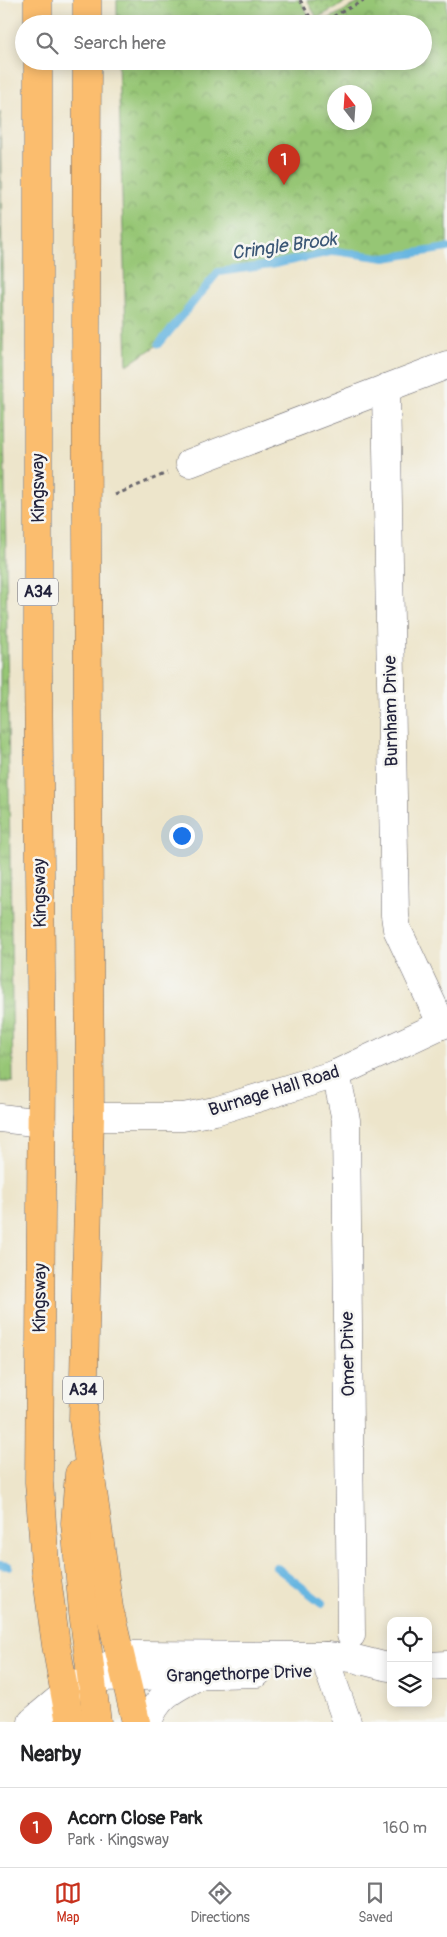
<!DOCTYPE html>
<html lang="en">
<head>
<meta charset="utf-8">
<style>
	:root { --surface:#fff; --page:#f2f2f2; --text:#202124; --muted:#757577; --line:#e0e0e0; --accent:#c8321e }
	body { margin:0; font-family:Pangolin,sans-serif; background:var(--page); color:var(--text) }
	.controls { position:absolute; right:15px; bottom:15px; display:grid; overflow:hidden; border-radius:10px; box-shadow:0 2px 12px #0003 }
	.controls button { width:45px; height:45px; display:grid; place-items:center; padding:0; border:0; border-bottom:1px solid var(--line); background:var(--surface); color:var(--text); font:25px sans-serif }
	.compass { position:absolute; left:327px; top:85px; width:45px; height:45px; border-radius:50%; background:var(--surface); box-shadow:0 2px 12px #0003; rotate:343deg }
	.you { position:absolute; left:181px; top:835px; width:18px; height:18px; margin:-12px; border:4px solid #fff; border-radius:50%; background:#1a73e8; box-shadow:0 0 0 8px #1a73e833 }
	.badge { display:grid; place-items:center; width:32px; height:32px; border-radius:50%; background:var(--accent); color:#fff; font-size:16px; font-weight:700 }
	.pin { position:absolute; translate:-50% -41px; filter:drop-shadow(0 1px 2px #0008) }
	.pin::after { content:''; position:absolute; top:26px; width:18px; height:15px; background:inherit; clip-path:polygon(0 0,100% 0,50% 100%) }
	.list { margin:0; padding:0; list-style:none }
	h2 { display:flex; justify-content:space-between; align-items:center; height:65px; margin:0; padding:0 20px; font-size:21px }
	h2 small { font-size:16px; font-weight:400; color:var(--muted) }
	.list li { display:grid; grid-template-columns:32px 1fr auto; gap:15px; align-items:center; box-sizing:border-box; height:80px; padding:0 20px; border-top:1px solid var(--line) }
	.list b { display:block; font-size:19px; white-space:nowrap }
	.list p { margin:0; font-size:16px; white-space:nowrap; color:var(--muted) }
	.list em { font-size:16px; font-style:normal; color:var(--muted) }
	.icon { flex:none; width:28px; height:28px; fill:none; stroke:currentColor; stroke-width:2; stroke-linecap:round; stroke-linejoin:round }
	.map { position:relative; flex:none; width:447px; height:1722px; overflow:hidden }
	.search { position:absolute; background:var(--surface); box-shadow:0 2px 12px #0003; left:15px; right:15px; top:15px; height:55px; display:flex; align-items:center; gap:12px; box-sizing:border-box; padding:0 18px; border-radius:28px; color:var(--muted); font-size:19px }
	.sheet { height:145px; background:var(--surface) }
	nav { display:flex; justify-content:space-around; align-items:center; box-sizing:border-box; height:70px; border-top:1px solid var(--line); background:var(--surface); font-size:14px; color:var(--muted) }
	nav a { display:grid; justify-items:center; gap:2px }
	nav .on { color:var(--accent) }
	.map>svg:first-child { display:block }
</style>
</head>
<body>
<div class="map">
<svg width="447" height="1722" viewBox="0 0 447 1722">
	<defs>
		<pattern id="grass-tufts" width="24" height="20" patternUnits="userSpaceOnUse" patternTransform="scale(1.25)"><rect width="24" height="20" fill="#96c675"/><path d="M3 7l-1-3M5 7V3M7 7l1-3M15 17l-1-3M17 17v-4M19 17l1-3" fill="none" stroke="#7aa061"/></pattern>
		<pattern id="park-crowns" width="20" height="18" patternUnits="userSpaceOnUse" patternTransform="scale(1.25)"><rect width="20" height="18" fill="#96c675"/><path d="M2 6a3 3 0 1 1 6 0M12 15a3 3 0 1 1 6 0" fill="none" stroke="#7aa061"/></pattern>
		<pattern id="garden-dots" width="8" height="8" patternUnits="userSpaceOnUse" patternTransform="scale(1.25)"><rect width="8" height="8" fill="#96c675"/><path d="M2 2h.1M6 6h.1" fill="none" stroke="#7aa061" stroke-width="1.8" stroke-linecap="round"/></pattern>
	</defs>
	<rect width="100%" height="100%" fill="#f6f6f2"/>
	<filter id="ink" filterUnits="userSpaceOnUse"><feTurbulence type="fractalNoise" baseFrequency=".02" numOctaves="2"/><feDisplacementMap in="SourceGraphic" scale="10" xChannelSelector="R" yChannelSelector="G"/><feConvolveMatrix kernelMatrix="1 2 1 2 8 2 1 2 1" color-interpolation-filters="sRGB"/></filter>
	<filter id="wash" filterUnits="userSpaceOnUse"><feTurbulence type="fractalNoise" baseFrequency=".0096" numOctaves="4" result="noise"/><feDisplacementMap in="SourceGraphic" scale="20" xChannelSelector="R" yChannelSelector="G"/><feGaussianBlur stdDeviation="1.12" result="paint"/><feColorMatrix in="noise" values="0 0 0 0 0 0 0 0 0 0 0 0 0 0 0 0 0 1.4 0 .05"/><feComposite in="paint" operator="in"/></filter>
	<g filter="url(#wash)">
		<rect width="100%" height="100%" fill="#ede5cb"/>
		<path fill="url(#grass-tufts)" stroke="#5c7458" d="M0 111 13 1082H0Z"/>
		<g fill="url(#park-crowns)" stroke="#5c7458" fill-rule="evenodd">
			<path d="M117 0H300L314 24H117Z"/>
			<path d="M364 0H447V248L385 258 335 251 270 265 218 272 159 344 127 365 118 61H423V24H319ZM334 92H364V122H334Z"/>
		</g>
		<path fill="url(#garden-dots)" stroke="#5c7458" d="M307 0H350L317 18Z"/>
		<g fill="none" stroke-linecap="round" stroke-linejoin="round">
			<g stroke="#67b6e1" stroke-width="8">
				<path d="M159 344 218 272 270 265 335 251 385 258 447 248"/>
				<path d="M0 1565 8 1566"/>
				<path d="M276 1567 322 1603"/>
			</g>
		</g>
	</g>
	<g filter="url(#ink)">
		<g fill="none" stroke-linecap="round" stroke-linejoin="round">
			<g stroke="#69666d" stroke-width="29">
				<g id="minor">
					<path d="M386 388 395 915 397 929 442 1025"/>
					<path d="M190 463 447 365"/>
					<path d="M336 1074 346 1120 351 1635"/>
					<path d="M90 1117H183L215 1111 336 1074 447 1022"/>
					<path d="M0 1118 42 1123"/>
					<path d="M326 1656 329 1671 347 1722"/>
					<path d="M428 1666 447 1665"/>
					<path d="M103 1677 257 1673"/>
					<path d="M32 1722C62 1696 95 1667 134 1655L326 1656 352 1658 388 1667"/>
					<path d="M148 1722C157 1696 173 1689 196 1677"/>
				</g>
			</g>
			<g stroke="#69666d" stroke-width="29">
				<g id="highway">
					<path d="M38 24V0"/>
					<path d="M87 24V0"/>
					<path d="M38 61V665L42 1072 39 1482 45 1564 56 1645 70 1722"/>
					<path d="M87 61 86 331 90 1117 83 1420 109 1608 136 1722"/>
					<path d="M79 1474 75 1523 83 1612 97 1722"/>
				</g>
			</g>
			<g stroke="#69666d" stroke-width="3" stroke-dasharray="4 4" stroke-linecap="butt">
				<path d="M300 0 314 24"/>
				<path d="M319 24 364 0"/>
				<path d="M115 495 167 473"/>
			</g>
			<use href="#minor" stroke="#fff" stroke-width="28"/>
			<use href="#highway" stroke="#fbbd6e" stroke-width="28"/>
		</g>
	</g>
	<g text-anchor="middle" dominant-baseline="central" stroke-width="5" stroke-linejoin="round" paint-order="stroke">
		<g fill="#f6f6f2" stroke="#626272" stroke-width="1">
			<rect x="18" y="578.5" width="40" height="27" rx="4"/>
			<rect x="63" y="1376.5" width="40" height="27" rx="4"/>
		</g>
		<g font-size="16" font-weight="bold" fill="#22223b">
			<text x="38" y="592">A34</text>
			<text x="83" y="1390">A34</text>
		</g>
		<g font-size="18" fill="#22223b" stroke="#f6f6f2">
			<text transform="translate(38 488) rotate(-90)">Kingsway</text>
			<text transform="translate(391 711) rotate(-91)">Burnham Drive</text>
			<text transform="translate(40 893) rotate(-91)">Kingsway</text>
			<text transform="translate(274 1091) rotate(-17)">Burnage Hall Road</text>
			<text transform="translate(40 1298) rotate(-89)">Kingsway</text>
			<text transform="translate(348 1354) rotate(-91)">Omer Drive</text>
			<text transform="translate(239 1674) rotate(-2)">Grangethorpe Drive</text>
		</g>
		<g font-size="19" font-style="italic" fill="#3a5675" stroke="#f6f6f2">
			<text transform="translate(284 246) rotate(-8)">Cringle Brook</text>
		</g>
	</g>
</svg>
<div class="controls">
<button><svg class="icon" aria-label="locate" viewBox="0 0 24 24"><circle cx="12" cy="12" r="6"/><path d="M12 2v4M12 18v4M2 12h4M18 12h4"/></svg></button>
<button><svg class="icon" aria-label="layers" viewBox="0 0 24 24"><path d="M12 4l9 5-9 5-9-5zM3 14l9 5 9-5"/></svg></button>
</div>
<svg class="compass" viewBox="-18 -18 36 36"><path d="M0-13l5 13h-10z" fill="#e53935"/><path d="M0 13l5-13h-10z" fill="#757577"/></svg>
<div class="you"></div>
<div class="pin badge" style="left:284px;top:185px">1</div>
<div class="search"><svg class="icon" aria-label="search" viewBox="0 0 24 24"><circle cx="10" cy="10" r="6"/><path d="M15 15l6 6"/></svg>Search here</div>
</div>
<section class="sheet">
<h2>Nearby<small></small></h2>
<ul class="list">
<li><span class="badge">1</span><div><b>Acorn Close Park</b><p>Park · Kingsway</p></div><em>160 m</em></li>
</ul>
</section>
<nav>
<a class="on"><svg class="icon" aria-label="map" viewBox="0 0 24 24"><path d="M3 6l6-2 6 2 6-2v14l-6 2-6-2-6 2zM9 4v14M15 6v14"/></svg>Map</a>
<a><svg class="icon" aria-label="directions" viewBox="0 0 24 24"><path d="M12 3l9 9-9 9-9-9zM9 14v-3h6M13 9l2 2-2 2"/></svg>Directions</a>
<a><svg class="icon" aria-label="saved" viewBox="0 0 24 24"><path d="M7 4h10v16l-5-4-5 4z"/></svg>Saved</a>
</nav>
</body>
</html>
